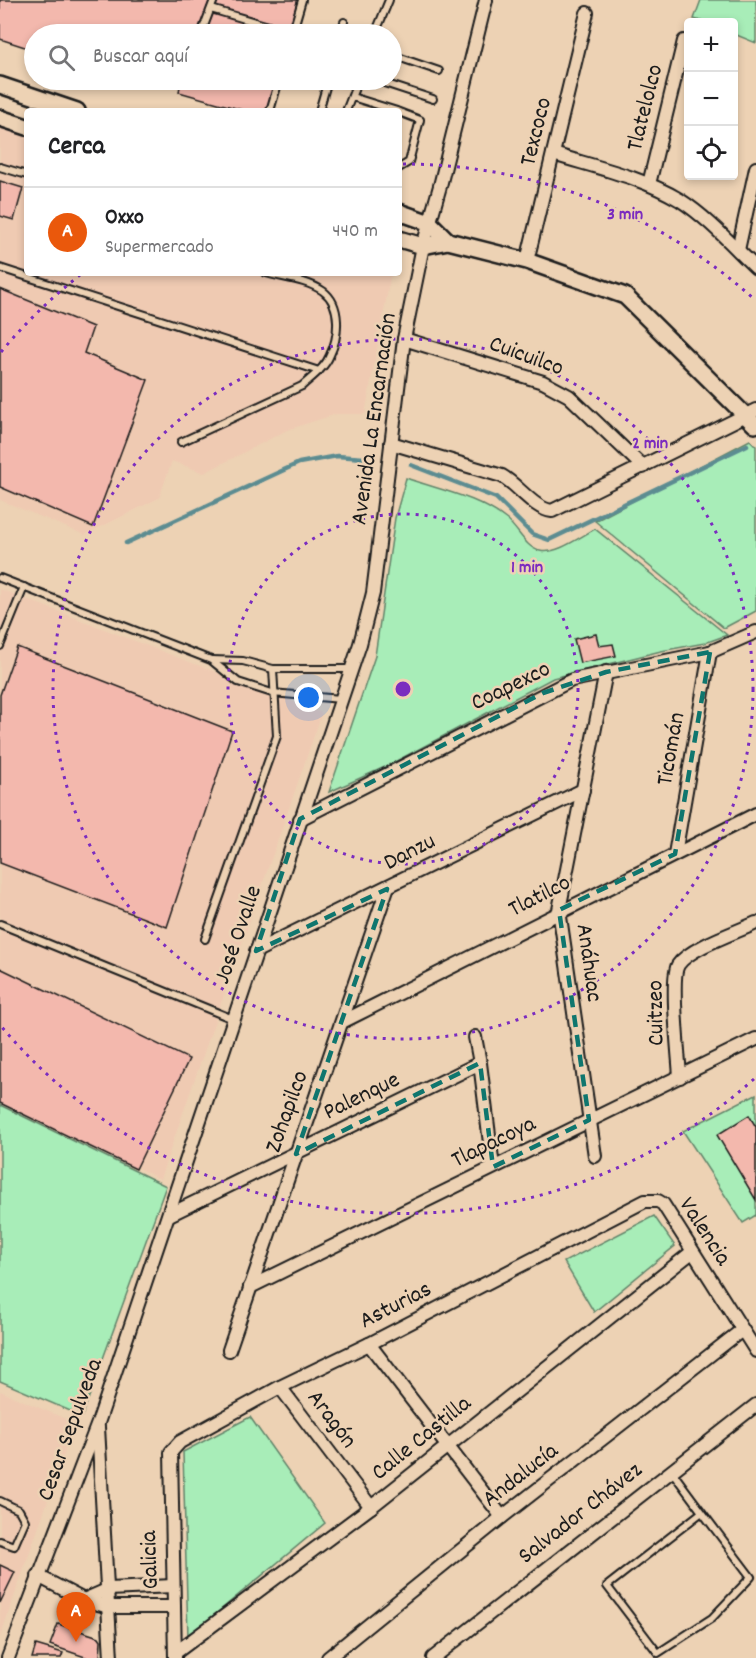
<!DOCTYPE html>
<html lang="es">
<head>
<meta charset="utf-8">
<style>
	:root { --surface:#fff; --page:#f2f2f2; --text:#202124; --muted:#757577; --line:#e0e0e0; --accent:#ea580c }
	body { margin:0; font-family:Dekko,sans-serif; background:var(--page); color:var(--text) }
	.controls { position:absolute; right:18px; top:18px; display:grid; overflow:hidden; border-radius:6px; box-shadow:0 3px 9px #0003 }
	.controls button { width:54px; height:54px; display:grid; place-items:center; padding:0; border:0; border-bottom:2px solid var(--line); background:var(--surface); color:var(--text); font:30px sans-serif }
	.you { position:absolute; left:309px; top:698px; width:21px; height:21px; margin:-15px; border:4px solid #fff; border-radius:50%; background:#1a73e8; box-shadow:0 0 0 9px #1a73e833 }
	.badge { display:grid; place-items:center; width:39px; height:39px; border-radius:50%; background:var(--accent); color:#fff; font-size:20px; font-weight:700 }
	.pin { position:absolute; translate:-50% -50px; filter:drop-shadow(0 2px 3px #0008) }
	.pin::after { content:''; position:absolute; top:32px; width:21px; height:18px; background:inherit; clip-path:polygon(0 0,100% 0,50% 100%) }
	.list { margin:0; padding:0; list-style:none }
	h2 { display:flex; justify-content:space-between; align-items:center; height:78px; margin:0; padding:0 24px; font-size:26px }
	h2 small { font-size:20px; font-weight:400; color:var(--muted) }
	.list li { display:grid; grid-template-columns:39px 1fr auto; gap:18px; align-items:center; box-sizing:border-box; height:90px; padding:0 24px; border-top:2px solid var(--line) }
	.list b { display:block; font-size:22px; white-space:nowrap }
	.list p { margin:0; font-size:20px; white-space:nowrap; color:var(--muted) }
	.list em { font-size:20px; font-style:normal; color:var(--muted) }
	.icon { flex:none; width:33px; height:33px; fill:none; stroke:currentColor; stroke-width:2; stroke-linecap:round; stroke-linejoin:round }
	.map { position:relative; flex:none; width:756px; height:1658px; overflow:hidden }
	.search { position:absolute; background:var(--surface); box-shadow:0 3px 9px #0003; left:24px; top:24px; width:378px; height:66px; display:flex; align-items:center; gap:15px; box-sizing:border-box; padding:0 21px; border-radius:33px; color:var(--muted); font-size:22px }
	.panel { position:absolute; background:var(--surface); box-shadow:0 3px 9px #0003; left:24px; top:108px; width:378px; height:168px; border-radius:6px }
	.map>svg:first-child { display:block }
</style>
</head>
<body>
<div class="map">
<svg width="756" height="1658" viewBox="0 0 756 1658">
	<rect width="100%" height="100%" fill="#edd2b4"/>
	<filter id="ink" filterUnits="userSpaceOnUse"><feTurbulence type="fractalNoise" baseFrequency=".0167" numOctaves="2"/><feDisplacementMap in="SourceGraphic" scale="12" xChannelSelector="R" yChannelSelector="G"/><feConvolveMatrix kernelMatrix="1 2 1 2 8 2 1 2 1" color-interpolation-filters="sRGB"/></filter>
	<g filter="url(#ink)">
		<g fill="#efcab2">
			<path d="M0 128 27 136V273H391L365 414H336L287 430 204 473 172 461 159 498 85 535 0 500Z"/>
			<path d="M0 589 322 713 160 1179 0 1100Z"/>
			<path d="M0 1391 75 1423 0 1637Z"/>
		</g>
		<g fill="#a8edb8" stroke="#62846a" stroke-width="1.5">
			<path d="M701 0H756V43L734 34V22H704L694 19Z"/>
			<path d="M750 440 756 446V611L724 628 595 521Z"/>
			<path d="M406 478C440 490 479 497 507 520 518 529 526 548 540 551 557 555 581 536 595 529L727 635 705 643 661 651 553 678 385 767 329 792 375 656 395 518Z"/>
			<path d="M756 1094V1215L743 1223 683 1131Z"/>
			<path d="M0 1105 166 1186 82 1416 0 1381Z"/>
			<path d="M654 1216 675 1246 594 1312 564 1262Z"/>
			<path d="M250 1417 325 1523 188 1637 183 1452Z"/>
		</g>
		<g fill="none" stroke-linecap="round" stroke-linejoin="round">
			<g stroke="#5b8c91" stroke-width="4.5">
				<path d="M411 465 496 498 532 534 549 540 747 445"/>
				<path d="M126 543 299 463 337 456 364 458"/>
			</g>
		</g>
		<g fill="#f3b8ad" stroke="#1c1c1c" stroke-width="1.5">
			<path d="M0 0H305L294 34H34V50L0 39Z"/>
			<path d="M181 80H281L271 111H246L179 92Z"/>
			<path d="M0 181 23 188 14 220 0 216Z"/>
			<path d="M0 289 93 327 84 353 148 380 93 527 0 487Z"/>
			<path d="M596 634 599 646 613 644 616 656 580 663 574 639Z"/>
			<path d="M17 647 232 731 167 927 0 863V695Z"/>
			<path d="M0 968 189 1059 136 1169 0 1103Z"/>
			<path d="M749 1115 756 1127V1200L717 1135Z"/>
			<path d="M0 1565 15 1572 0 1603Z"/>
			<path d="M58 1624 99 1637 101 1640 100 1658H88L50 1645Z"/>
			<path d="M36 1645 63 1653 61 1658H32Z"/>
		</g>
		<g fill="none" stroke-linecap="round" stroke-linejoin="round">
			<g stroke="#1c1c1c" stroke-width="10">
				<g id="service">
					<path d="M211 9 279 29 281 34"/>
					<path d="M201 34 214 0"/>
					<path d="M292 34 302 0"/>
					<path d="M341 34 344 22"/>
					<path d="M375 34 389 0"/>
					<path d="M392 55 439 71"/>
					<path d="M375 80 433 99"/>
					<path d="M352 97 397 111"/>
					<path d="M270 111 279 80"/>
					<path d="M319 111 328 80"/>
					<path d="M346 111 358 80"/>
					<path d="M399 112 420 120 409 162 399 168"/>
					<path d="M0 167 27 175"/>
					<path d="M0 268 319 371"/>
					<path d="M181 442 302 386C312 377 325 368 330 355 339 336 342 305 323 291 307 280 284 278 266 273"/>
					<path d="M0 578 211 660 238 682 272 693 341 699"/>
					<path d="M0 646 24 587"/>
					<path d="M212 660 243 661 273 669H351"/>
					<path d="M0 924 233 1019"/>
					<path d="M205 939 277 736 273 669"/>
					<path d="M671 1470C697 1506 724 1541 751 1577L712 1618 658 1653 607 1586 702 1512"/>
					<path d="M0 1501 19 1510 25 1521 14 1546 0 1541"/>
				</g>
			</g>
			<g stroke="#1c1c1c" stroke-width="16">
				<g id="minor">
					<path d="M553 154C595 167 642 177 680 200 708 218 732 245 756 268"/>
					<path d="M649 184 684 41"/>
					<path d="M738 250 756 168"/>
					<path d="M527 261 587 13"/>
					<path d="M404 339 543 382 569 396 643 467"/>
					<path d="M391 443 502 476C518 485 534 509 552 511L756 410"/>
					<path d="M300 819 572 680 710 652 756 632"/>
					<path d="M675 854 710 652"/>
					<path d="M256 951 583 790"/>
					<path d="M344 1021 756 814"/>
					<path d="M475 1037 480 1063 493 1167"/>
					<path d="M680 1077C679 1057 670 978 678 965 689 948 737 932 756 923"/>
					<path d="M595 1156 559 910 606 672"/>
					<path d="M169 1215 480 1063"/>
					<path d="M250 1287 756 1039"/>
					<path d="M369 1344 502 1517"/>
					<path d="M229 1350 387 889"/>
					<path d="M280 1387 371 1507"/>
					<path d="M98 1427 111 1658"/>
					<path d="M38 1576 84 1600 109 1607H174"/>
					<path d="M84 1600 109 1589 173 1586"/>
					<path d="M175 1653 371 1507 692 1252"/>
					<path d="M8 1658 98 1423 360 644 373 593 404 339 423 246 440 186 486 0"/>
					<path d="M175 1658 171 1452 180 1442 280 1387 369 1344 645 1201H658L663 1204 756 1351"/>
					<path d="M328 1658 502 1517 742 1330"/>
					<path d="M433 1658 756 1405"/>
				</g>
			</g>
			<g stroke="#1c1c1c" stroke-width="20">
				<g id="tertiary">
					<path d="M0 85 77 111"/>
					<path d="M0 118 27 127"/>
					<path d="M399 212 430 223 448 241"/>
					<path d="M399 239 423 246 448 241 527 261 625 296 755 425"/>
				</g>
			</g>
			<use href="#service" stroke="#edd2b4" stroke-width="6"/>
			<use href="#minor" stroke="#edd2b4" stroke-width="12"/>
			<use href="#tertiary" stroke="#edd2b4" stroke-width="15"/>
		</g>
	</g>
	<path fill="none" stroke="#0f766e" stroke-width="4.5" stroke-dasharray="12 8" stroke-linejoin="round" d="M710 652 675 854 559 910 589 1120 493 1167 480 1063 296 1154 387 889 256 951 300 819 543 693 606 672Z"/>
	<g fill="none" stroke="#7b2cbf" stroke-width="3" stroke-dasharray="3 6">
		<circle cx="403" cy="689" r="175"/>
		<circle cx="403" cy="689" r="350"/>
		<path d="M754 1079A525 525 0 0 1 1 1026M1 352A525 525 0 0 1 80 275M403 164A525 525 0 0 1 754 299"/>
	</g>
	<g text-anchor="middle" dominant-baseline="central" stroke-width="5" stroke-linejoin="round" paint-order="stroke">
		<g font-size="24" fill="#1c1c1c" stroke="#edd2b4">
			<text transform="translate(646 108) rotate(-76)">Tlatelolco</text>
			<text transform="translate(537 132) rotate(-76)">Texcoco</text>
			<text transform="translate(526 357) rotate(20)">Cuicuilco</text>
			<text transform="translate(375 419) rotate(-82)">Avenida La Encarnación</text>
			<text transform="translate(511 687) rotate(-26)">Coapexco</text>
			<text transform="translate(672 749) rotate(-80)">Ticomán</text>
			<text transform="translate(410 853) rotate(-27)">Danzu</text>
			<text transform="translate(540 897) rotate(-27)">Tlatilco</text>
			<text transform="translate(239 935) rotate(-71)">José Ovalle</text>
			<text transform="translate(588 963) rotate(82)">Anáhuac</text>
			<text transform="translate(657 1013) rotate(-91)">Cuitzeo</text>
			<text transform="translate(362 1097) rotate(-26)">Palenque</text>
			<text transform="translate(288 1112) rotate(-70)">Zohapilco</text>
			<text transform="translate(494 1143) rotate(-26)">Tlapacoya</text>
			<text transform="translate(704 1232) rotate(57)">Valencia</text>
			<text transform="translate(396 1306) rotate(-27)">Asturias</text>
			<text transform="translate(331 1420) rotate(53)">Aragón</text>
			<text transform="translate(71 1430) rotate(-70)">Cesar Sepulveda</text>
			<text transform="translate(422 1439) rotate(-39)">Calle Castilla</text>
			<text transform="translate(521 1476) rotate(-38)">Andalucía</text>
			<text transform="translate(581 1514) rotate(-38)">Salvador Chávez</text>
			<text transform="translate(151 1560) rotate(-92)">Galicia</text>
		</g>
	</g>
	<circle cx="403" cy="689" r="9" fill="#7b2cbf" stroke="#edd2b4" stroke-width="3"/>
	<g font-size="18" text-anchor="middle" font-weight="bold" fill="#7b2cbf" stroke="#edd2b4" stroke-width="5" stroke-linejoin="round" paint-order="stroke">
		<text x="625" y="219">3 min</text>
		<text x="650" y="448">2 min</text>
		<text x="527" y="572">1 min</text>
	</g>
</svg>
<div class="controls">
<button>+</button>
<button>−</button>
<button><svg class="icon" aria-label="locate" viewBox="0 0 24 24"><circle cx="12" cy="12" r="6"/><path d="M12 2v4M12 18v4M2 12h4M18 12h4"/></svg></button>
</div>
<div class="you"></div>
<div class="pin badge" style="left:76px;top:1642px">A</div>
<div class="search"><svg class="icon" aria-label="search" viewBox="0 0 24 24"><circle cx="10" cy="10" r="6"/><path d="M15 15l6 6"/></svg>Buscar aquí</div>
<section class="panel">
<h2>Cerca<small></small></h2>
<ul class="list">
<li><span class="badge">A</span><div><b>Oxxo</b><p>Supermercado</p></div><em>440 m</em></li>
</ul>
</section>
</div>
</body>
</html>
